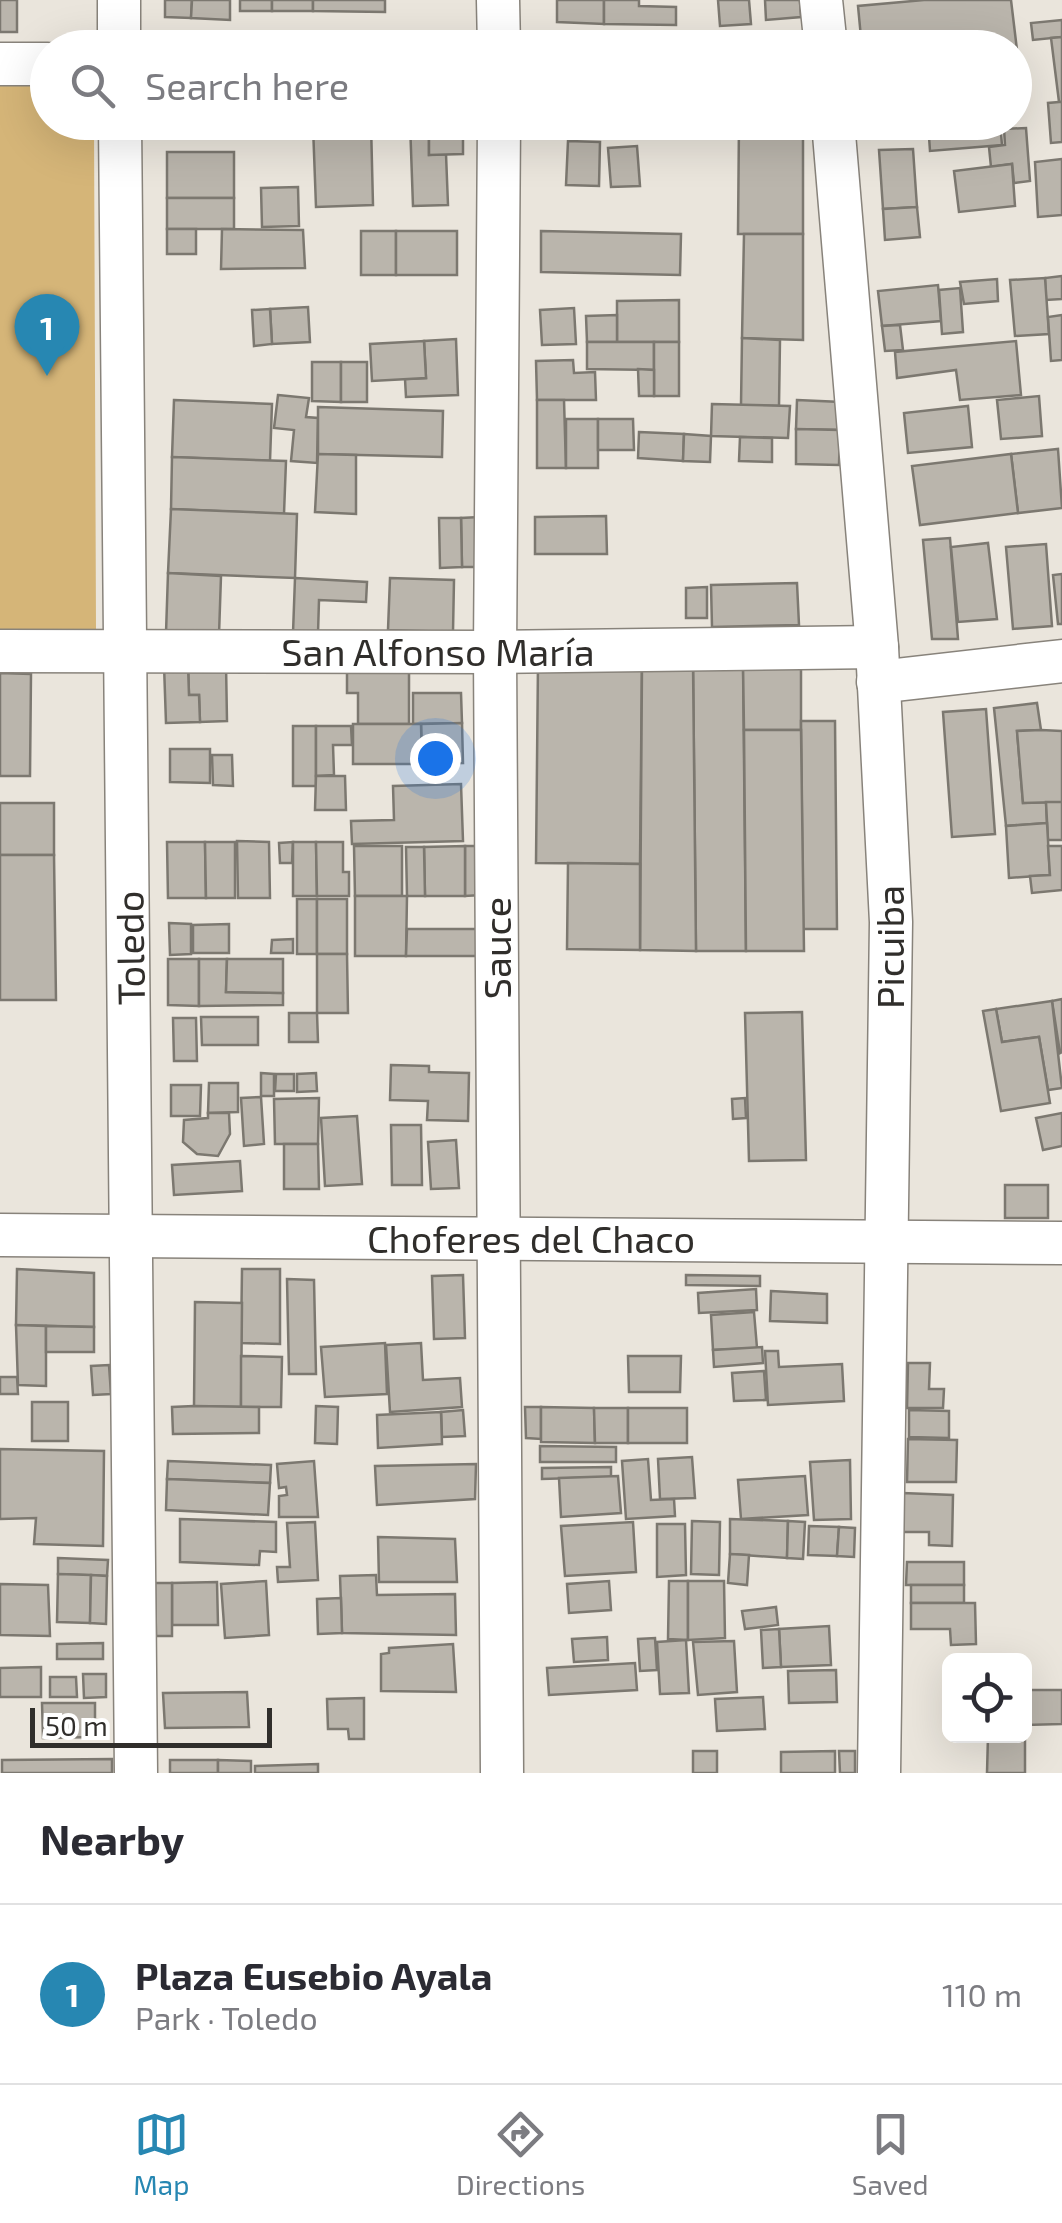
<!DOCTYPE html>
<html lang="en">
<head>
<meta charset="utf-8">
<style>
	:root { --surface:#fff; --page:#f2f2f3; --text:#2b2b33; --muted:#7c7c81; --line:#e1e1e2; --accent:#2787b2 }
	body { margin:0; font-family:"Exo 2",sans-serif; background:var(--page); color:var(--text) }
	.controls { position:absolute; right:30px; bottom:30px; display:grid; overflow:hidden; border-radius:15px; box-shadow:0 10px 40px #0002 }
	.controls button { width:90px; height:90px; display:grid; place-items:center; padding:0; border:0; border-bottom:2px solid var(--line); background:var(--surface); color:var(--text); font:50px sans-serif }
	.scale { position:absolute; left:30px; bottom:25px; width:242px; box-sizing:border-box; padding-left:10px; border:5px solid #302e2b; border-top:0; font-size:28px; line-height:35px; white-space:nowrap; color:#302e2b; -webkit-text-stroke:8px #fff; paint-order:stroke }
	.you { position:absolute; left:435px; top:758px; width:35px; height:35px; margin:-25px; border:8px solid #fff; border-radius:50%; background:#1a73e8; box-shadow:0 0 0 15px #1a73e833 }
	.badge { display:grid; place-items:center; width:65px; height:65px; border-radius:50%; background:var(--accent); color:#fff; font-size:32px; font-weight:700 }
	.pin { position:absolute; translate:-50% -82px; filter:drop-shadow(0 2px 5px #0008) }
	.pin::after { content:''; position:absolute; top:52px; width:35px; height:30px; background:inherit; clip-path:polygon(0 0,100% 0,50% 100%) }
	.list { margin:0; padding:0; list-style:none }
	h2 { display:flex; justify-content:space-between; align-items:center; height:130px; margin:0; padding:0 40px; font-size:42px }
	h2 small { font-size:32px; font-weight:400; color:var(--muted) }
	.list li { display:grid; grid-template-columns:65px 1fr auto; gap:30px; align-items:center; box-sizing:border-box; height:180px; padding:0 40px; border-top:2px solid var(--line) }
	.list b { display:block; font-size:38px; white-space:nowrap }
	.list p { margin:0; font-size:32px; white-space:nowrap; color:var(--muted) }
	.list em { font-size:32px; font-style:normal; color:var(--muted) }
	.icon { flex:none; width:55px; height:55px; fill:none; stroke:currentColor; stroke-width:2; stroke-linecap:round; stroke-linejoin:round }
	.map { position:relative; flex:none; width:1062px; height:1773px; overflow:hidden }
	.search { position:absolute; background:var(--surface); box-shadow:0 10px 40px #0002; left:30px; right:30px; top:30px; height:110px; display:flex; align-items:center; gap:25px; box-sizing:border-box; padding:0 35px; border-radius:55px; color:var(--muted); font-size:38px }
	.sheet { height:310px; background:var(--surface) }
	nav { display:flex; justify-content:space-around; align-items:center; box-sizing:border-box; height:140px; border-top:2px solid var(--line); background:var(--surface); font-size:28px; color:var(--muted) }
	nav a { display:grid; justify-items:center; gap:5px }
	nav .on { color:var(--accent) }
	.map>svg:first-child { display:block }
</style>
</head>
<body>
<div class="map">
<svg width="1062" height="1773" viewBox="0 0 1062 1773">
	<rect width="100%" height="100%" fill="#eae5dc"/>
	<path fill="#d5b578" d="M0 79H47L48 122 94 123 96 630H0Z"/>
	<g fill="#bab5ac" stroke="#7c7870" stroke-width="2.5">
		<rect x="0" y="0" width="17" height="32"/>
		<path d="M165 0H192L191 18 165 17Z"/>
		<path d="M192 0H230V20L191 18Z"/>
		<rect x="240" y="0" width="32" height="11"/>
		<rect x="272" y="0" width="41" height="11"/>
		<path d="M313 0H385V12L313 11Z"/>
		<path d="M557 0H604V24L557 22Z"/>
		<path d="M604 0H639V6L676 7V25L604 24Z"/>
		<path d="M718 0H749L751 24 720 26Z"/>
		<path d="M765 0H800L801 17 766 20Z"/>
		<path d="M924 0H1011L1017 50 908 48V44L862 48 858 6Z"/>
		<path d="M1062 20V37L1033 40 1031 23Z"/>
		<path d="M1062 37V102H1059L1051 38Z"/>
		<path d="M1059 102H1062V142L1051 143 1048 103Z"/>
		<path d="M410 122H429V155L446 154 448 205 413 206Z"/>
		<path d="M429 122H463V154L429 155Z"/>
		<path d="M739 122H803V234H738Z"/>
		<path d="M928 122H1000L1002 145 930 151Z"/>
		<path d="M371 124 373 205 316 207 313 126Z"/>
		<path d="M1026 128 1030 181 1014 183 1012 164 991 167 989 147 1005 145 1004 129Z"/>
		<path d="M568 141 600 142 599 186 566 185Z"/>
		<path d="M637 146 640 186 611 187 608 148Z"/>
		<path d="M913 149 917 207 883 209 879 150Z"/>
		<rect x="167" y="152" width="67" height="46"/>
		<path d="M1062 159V215L1038 217 1035 162Z"/>
		<path d="M1012 164 1015 206 959 212 954 171Z"/>
		<path d="M298 187 299 226 262 227 261 188Z"/>
		<rect x="167" y="198" width="67" height="31"/>
		<path d="M917 207 920 237 885 240 883 209Z"/>
		<rect x="167" y="229" width="29" height="25"/>
		<path d="M222 229 303 230 305 268 221 269Z"/>
		<rect x="361" y="231" width="35" height="44"/>
		<rect x="396" y="231" width="61" height="44"/>
		<path d="M541 231 681 234 680 275 541 272Z"/>
		<path d="M744 234H803V340L742 338Z"/>
		<path d="M1062 276V299L1046 300 1045 278Z"/>
		<path d="M1045 278 1049 334 1015 336 1010 280Z"/>
		<path d="M997 279 998 301 964 304 960 282Z"/>
		<path d="M938 285 941 321 882 326 878 291Z"/>
		<path d="M960 288 963 332 942 334 939 290Z"/>
		<path d="M679 300V342H617V301Z"/>
		<path d="M308 307 310 342 272 344 270 309Z"/>
		<path d="M574 308 576 344 542 345 540 310Z"/>
		<path d="M270 309 272 344 254 346 252 310Z"/>
		<path d="M617 315V342H587L586 316Z"/>
		<path d="M1062 315V360L1051 361 1048 317Z"/>
		<path d="M900 325 903 350 885 351 882 326Z"/>
		<path d="M742 338 780 340 779 406 741 405Z"/>
		<path d="M456 339 458 395 406 397 405 379 426 378 424 341Z"/>
		<path d="M424 341 426 378 372 381 370 344Z"/>
		<path d="M1016 341 1021 395 960 400 956 370 897 378 895 352Z"/>
		<path d="M587 342H654V370L587 369Z"/>
		<rect x="654" y="342" width="25" height="54"/>
		<path d="M573 360 574 373 595 372 596 400H537L536 361Z"/>
		<path d="M312 362H341V402L312 401Z"/>
		<rect x="341" y="362" width="26" height="40"/>
		<path d="M638 369 654 370V396H639Z"/>
		<path d="M278 395 309 398 306 417 318 418 317 463 291 461 294 430 274 428Z"/>
		<path d="M1039 396 1042 436 1001 439 997 400Z"/>
		<path d="M174 400 272 404 270 461 172 457Z"/>
		<path d="M537 400H564L566 468H537Z"/>
		<path d="M797 400 841 402 840 430 796 429Z"/>
		<path d="M712 404 790 406 788 438 711 436Z"/>
		<path d="M968 406 972 447 908 453 904 413Z"/>
		<path d="M318 407 443 411 442 457 318 454Z"/>
		<rect x="566" y="419" width="32" height="49"/>
		<path d="M598 419H633L634 450H598Z"/>
		<path d="M796 429 840 430 839 465 796 464Z"/>
		<path d="M639 432 684 434 683 461 638 458Z"/>
		<path d="M684 434 711 436 710 462 683 461Z"/>
		<path d="M740 437 772 438V462L739 461Z"/>
		<path d="M1058 449 1062 508 1018 513 1011 454Z"/>
		<path d="M318 454 356 455V514L315 512Z"/>
		<path d="M1011 454 1018 513 920 525 912 466Z"/>
		<path d="M172 457 286 461 284 514 171 509Z"/>
		<path d="M171 509 297 514 295 578 168 573Z"/>
		<path d="M606 516 607 554H535V517Z"/>
		<path d="M479 517 480 567H462L461 518Z"/>
		<path d="M439 518H461L462 567 440 568Z"/>
		<path d="M950 538 958 639H932L923 540Z"/>
		<path d="M988 543 997 619 958 622 951 547Z"/>
		<path d="M1046 544 1052 626 1013 629 1006 547Z"/>
		<path d="M168 573 221 576 219 635 166 633Z"/>
		<path d="M1062 574V624H1058L1053 575Z"/>
		<path d="M295 578 367 582 366 602 319 600 318 634 293 633Z"/>
		<path d="M390 578 454 580 453 632 388 630Z"/>
		<path d="M797 583 799 625 712 627 711 585Z"/>
		<path d="M707 587V618H686V588Z"/>
		<path d="M538 663 642 664 640 864 536 863Z"/>
		<path d="M693 663H743L746 951H696Z"/>
		<path d="M693 663 696 951 640 950 642 664Z"/>
		<path d="M743 663H801V730H744Z"/>
		<path d="M226 664 227 721 200 722 199 695H189L188 665Z"/>
		<path d="M164 665H188L189 695H199L200 722 166 723Z"/>
		<path d="M347 665H409V724H358V693H347Z"/>
		<path d="M0 673 31 674 30 776H0Z"/>
		<path d="M413 693H461L462 723 413 724Z"/>
		<path d="M1037 703 1041 730 1017 731 1023 803 1046 802 1047 823 1006 826 994 708Z"/>
		<path d="M986 709 995 834 952 837 943 712Z"/>
		<path d="M801 721H835L837 929H803Z"/>
		<path d="M462 723 463 763 422 764 421 724Z"/>
		<path d="M353 724H421L422 764H353Z"/>
		<rect x="293" y="726" width="23" height="60"/>
		<path d="M316 726H351L352 745H333L334 775 316 776Z"/>
		<path d="M744 730H801L804 951H746Z"/>
		<path d="M1041 730 1062 731V802L1023 803 1017 731Z"/>
		<path d="M170 749H210V783L170 782Z"/>
		<path d="M212 755H232L233 786 213 785Z"/>
		<path d="M316 776H345L346 810H315Z"/>
		<path d="M461 784 463 841 352 844 351 821 394 820 393 786Z"/>
		<path d="M1046 802H1062V840H1048Z"/>
		<rect x="0" y="803" width="54" height="52"/>
		<path d="M1047 823 1050 875 1009 878 1006 826Z"/>
		<path d="M237 841 269 842 270 898H238Z"/>
		<path d="M167 842H205L206 898H168Z"/>
		<path d="M205 842H235V898H206Z"/>
		<path d="M293 842 292 863H280L279 843Z"/>
		<path d="M293 842H316L317 896H293Z"/>
		<path d="M316 842H343V872H349V896H317Z"/>
		<path d="M354 846H402V896H355Z"/>
		<path d="M465 846H481L482 895 465 896Z"/>
		<path d="M465 846V896H425L424 847Z"/>
		<path d="M1048 846H1062V890L1032 893 1030 876 1050 875Z"/>
		<path d="M406 847H424L425 896H407Z"/>
		<path d="M0 855H54L56 1000H0Z"/>
		<path d="M568 863 640 864V950L567 949Z"/>
		<path d="M355 896H407L406 956H355Z"/>
		<rect x="297" y="899" width="20" height="55"/>
		<rect x="317" y="899" width="30" height="55"/>
		<path d="M169 923 191 924V954L170 955Z"/>
		<path d="M229 924V953H193V925Z"/>
		<path d="M407 929H478V956H406Z"/>
		<path d="M293 939V953H271L272 940Z"/>
		<path d="M317 954H347L348 1013H317Z"/>
		<path d="M168 959H199V1006L168 1005Z"/>
		<path d="M199 959H227L226 992 283 993V1005L199 1006Z"/>
		<path d="M227 959H283V993L226 992Z"/>
		<path d="M1062 999V1052L1060 1053 1052 1001Z"/>
		<path d="M1052 1001 1062 1088 1048 1090 1039 1037 1002 1042 996 1009Z"/>
		<path d="M996 1009 1002 1042 1039 1037 1050 1103 1001 1111 983 1011Z"/>
		<path d="M802 1012 806 1160 749 1161 745 1013Z"/>
		<path d="M289 1013H317L318 1042H289Z"/>
		<path d="M201 1017H258V1045H202Z"/>
		<path d="M173 1018H196L197 1061H174Z"/>
		<path d="M391 1065 429 1066V1072L469 1073 468 1121 427 1120 428 1101 390 1100Z"/>
		<path d="M261 1073 274 1074V1096H261Z"/>
		<path d="M316 1073 317 1091 297 1092V1074Z"/>
		<path d="M276 1074H294V1091H275Z"/>
		<path d="M209 1083H238V1112L208 1113Z"/>
		<path d="M171 1085H201L200 1116H171Z"/>
		<path d="M261 1097 264 1144 244 1146 241 1098Z"/>
		<path d="M319 1098 318 1144H275L274 1099Z"/>
		<path d="M745 1098 746 1118 733 1119 732 1099Z"/>
		<path d="M208 1113H229L230 1134 218 1156 197 1154 183 1142 184 1120 208 1118Z"/>
		<path d="M1062 1113V1146L1043 1150 1036 1118Z"/>
		<path d="M357 1116 362 1184 325 1186 321 1118Z"/>
		<path d="M391 1125H421L422 1185H392Z"/>
		<path d="M456 1140 459 1188 431 1189 428 1142Z"/>
		<path d="M284 1144H318L319 1189H284Z"/>
		<path d="M240 1161 242 1191 174 1195 172 1165Z"/>
		<rect x="1005" y="1185" width="43" height="33"/>
		<path d="M17 1269 94 1273V1327L16 1325Z"/>
		<path d="M242 1269H280V1344L241 1343Z"/>
		<path d="M463 1275 465 1338 434 1339 432 1276Z"/>
		<path d="M686 1275 760 1276V1286L686 1285Z"/>
		<path d="M287 1279 314 1280 316 1374H289Z"/>
		<path d="M756 1289 757 1310 699 1313 698 1293Z"/>
		<path d="M771 1291 827 1294V1323L770 1321Z"/>
		<path d="M195 1302 242 1303 241 1407 194 1406Z"/>
		<path d="M754 1312 757 1348 713 1350 711 1315Z"/>
		<path d="M16 1325 46 1326V1386L18 1385Z"/>
		<path d="M46 1326 94 1327V1352H46Z"/>
		<path d="M385 1343 387 1394 325 1397 321 1347Z"/>
		<path d="M421 1343 423 1380 460 1378 462 1407 390 1412 386 1345Z"/>
		<path d="M762 1347 763 1363 714 1367 713 1350Z"/>
		<path d="M765 1351H778L779 1367 842 1364 844 1401 768 1405Z"/>
		<path d="M241 1356 282 1357 281 1407H241Z"/>
		<path d="M628 1356H681L680 1392H629Z"/>
		<path d="M908 1363H930L929 1389H944L943 1408H907Z"/>
		<path d="M109 1365 111 1394 93 1395 91 1366Z"/>
		<path d="M764 1371 766 1400 734 1401 732 1373Z"/>
		<path d="M0 1377H17L18 1394H0Z"/>
		<rect x="32" y="1402" width="36" height="39"/>
		<path d="M194 1406 259 1407V1433L173 1434 172 1407Z"/>
		<path d="M316 1406 338 1407 337 1444 315 1443Z"/>
		<path d="M525 1407H541V1439L526 1438Z"/>
		<path d="M541 1407 594 1408 595 1443 541 1442Z"/>
		<path d="M594 1408H628V1443H595Z"/>
		<rect x="628" y="1408" width="59" height="35"/>
		<path d="M463 1410 465 1436 442 1437 441 1412Z"/>
		<path d="M909 1410 949 1411V1438L909 1437Z"/>
		<path d="M441 1412 442 1444 378 1448 377 1415Z"/>
		<path d="M908 1439 957 1440 956 1482H907Z"/>
		<path d="M540 1446 616 1447V1462H540Z"/>
		<path d="M0 1449 104 1451 103 1546 34 1544 36 1518 0 1519Z"/>
		<path d="M692 1457 695 1498 660 1499 658 1459Z"/>
		<path d="M648 1459 651 1500 674 1499 675 1516 626 1519 622 1461Z"/>
		<path d="M850 1460 851 1519 814 1520 810 1462Z"/>
		<path d="M168 1461 271 1465 270 1483 167 1479Z"/>
		<path d="M314 1461 318 1517H279V1496L287 1495 286 1487 279 1488 277 1464Z"/>
		<path d="M476 1464 475 1499 377 1505 375 1466Z"/>
		<path d="M611 1467V1477L542 1479V1468Z"/>
		<path d="M618 1476 621 1513 561 1517 559 1478Z"/>
		<path d="M805 1476 808 1515 741 1519 738 1480Z"/>
		<path d="M167 1479 270 1483 268 1515 166 1510Z"/>
		<path d="M902 1493 953 1495 952 1546 929 1545V1532H901Z"/>
		<path d="M180 1519 276 1522V1552L260 1551 259 1565 180 1562Z"/>
		<path d="M730 1519 788 1521 787 1558 730 1554Z"/>
		<path d="M692 1521 720 1522 719 1575 691 1574Z"/>
		<path d="M788 1521 805 1522 803 1559 787 1558Z"/>
		<path d="M315 1522 318 1580 278 1582 277 1567H290L287 1523Z"/>
		<path d="M633 1522 636 1572 565 1576 561 1526Z"/>
		<path d="M657 1524H685L686 1575 657 1577Z"/>
		<path d="M809 1526 839 1527 837 1556 808 1555Z"/>
		<path d="M839 1527 855 1528 854 1557 837 1556Z"/>
		<path d="M378 1537 455 1539 457 1582H379Z"/>
		<path d="M730 1554 749 1555 747 1585 728 1583Z"/>
		<path d="M58 1558 108 1560 107 1576 58 1574Z"/>
		<path d="M907 1562H964V1585H906Z"/>
		<path d="M58 1574 91 1575 90 1623 57 1622Z"/>
		<path d="M91 1575 107 1576 106 1624 90 1623Z"/>
		<path d="M376 1575 377 1595 455 1594 456 1635 342 1633 340 1576Z"/>
		<path d="M266 1581 269 1635 225 1638 221 1584Z"/>
		<path d="M609 1581 611 1610 569 1613 567 1584Z"/>
		<path d="M669 1581H688V1640L668 1639Z"/>
		<path d="M688 1581H724L725 1638 688 1640Z"/>
		<path d="M217 1582 218 1625H172V1583Z"/>
		<path d="M155 1583H172V1636H156Z"/>
		<path d="M0 1584 48 1585 50 1636 0 1635Z"/>
		<rect x="911" y="1585" width="53" height="18"/>
		<path d="M341 1598 342 1633 318 1634 317 1599Z"/>
		<path d="M911 1603H975L976 1644 951 1645 950 1629H911Z"/>
		<path d="M776 1607 778 1625 745 1629 742 1611Z"/>
		<path d="M829 1626 831 1665 781 1667 779 1629Z"/>
		<path d="M779 1629 781 1667 763 1668 761 1630Z"/>
		<path d="M607 1637 608 1660 574 1662 572 1639Z"/>
		<path d="M655 1638 657 1670 640 1671 638 1639Z"/>
		<path d="M686 1640 689 1693 660 1694 657 1642Z"/>
		<path d="M734 1641 737 1692 698 1695 693 1642Z"/>
		<path d="M103 1643V1659H57V1644Z"/>
		<path d="M453 1644 456 1692 381 1691V1654L389 1653V1648Z"/>
		<path d="M635 1663 637 1690 549 1695 547 1668Z"/>
		<path d="M41 1667V1697H0V1668Z"/>
		<path d="M836 1670 837 1702 789 1703 788 1671Z"/>
		<path d="M83 1674H106V1697L84 1698Z"/>
		<path d="M50 1677H76L77 1697H50Z"/>
		<path d="M1025 1690H1062V1724L1025 1725Z"/>
		<path d="M247 1692 249 1727 165 1728 163 1693Z"/>
		<path d="M763 1697 765 1729 717 1731 715 1699Z"/>
		<path d="M364 1698V1739H349L348 1729H328L327 1699Z"/>
		<path d="M42 1703H95V1737L43 1738Z"/>
		<path d="M988 1736H1025V1773H987Z"/>
		<rect x="693" y="1751" width="24" height="22"/>
		<path d="M835 1751V1773H781V1752Z"/>
		<path d="M839 1751H855V1773H840Z"/>
		<path d="M112 1759V1773H2V1760Z"/>
		<rect x="170" y="1760" width="48" height="13"/>
		<path d="M218 1760 251 1761V1773H218Z"/>
		<path d="M318 1764V1773H255V1766Z"/>
	</g>
	<g fill="none" stroke-linecap="round" stroke-linejoin="round">
		<g stroke="#88837b" stroke-width="45">
			<g id="minor">
				<path d="M119 0V48"/>
				<path d="M498 0 499 48"/>
				<path d="M821 0 826 48"/>
				<path d="M0 64H48"/>
				<path d="M120 122 136 1773"/>
				<path d="M499 122 495 652 502 1773"/>
				<path d="M833 122 877 647 891 922 879 1773"/>
				<path d="M0 651 495 652 877 647"/>
				<path d="M878 682 1062 661"/>
				<path d="M0 1235 1062 1243"/>
			</g>
		</g>
		<use href="#minor" stroke="#fff" stroke-width="42"/>
	</g>
	<g text-anchor="middle" dominant-baseline="central" stroke-width="8" stroke-linejoin="round" paint-order="stroke">
		<g font-size="38" fill="#302e2b" stroke="#fff">
			<text x="438" y="651">San Alfonso María</text>
			<text transform="translate(889 947) rotate(-90)">Picuiba</text>
			<text transform="translate(129 948) rotate(-91)">Toledo</text>
			<text transform="translate(496 948) rotate(-90)">Sauce</text>
			<text x="531" y="1238">Choferes del Chaco</text>
		</g>
	</g>
</svg>
<div class="controls">
<button><svg class="icon" aria-label="locate" viewBox="0 0 24 24"><circle cx="12" cy="12" r="6"/><path d="M12 2v4M12 18v4M2 12h4M18 12h4"/></svg></button>
</div>
<div class="scale">50 m</div>
<div class="you"></div>
<div class="pin badge" style="left:47px;top:376px">1</div>
<div class="search"><svg class="icon" aria-label="search" viewBox="0 0 24 24"><circle cx="10" cy="10" r="6"/><path d="M15 15l6 6"/></svg>Search here</div>
</div>
<section class="sheet">
<h2>Nearby<small></small></h2>
<ul class="list">
<li><span class="badge">1</span><div><b>Plaza Eusebio Ayala</b><p>Park · Toledo</p></div><em>110 m</em></li>
</ul>
</section>
<nav>
<a class="on"><svg class="icon" aria-label="map" viewBox="0 0 24 24"><path d="M3 6l6-2 6 2 6-2v14l-6 2-6-2-6 2zM9 4v14M15 6v14"/></svg>Map</a>
<a><svg class="icon" aria-label="directions" viewBox="0 0 24 24"><path d="M12 3l9 9-9 9-9-9zM9 14v-3h6M13 9l2 2-2 2"/></svg>Directions</a>
<a><svg class="icon" aria-label="saved" viewBox="0 0 24 24"><path d="M7 4h10v16l-5-4-5 4z"/></svg>Saved</a>
</nav>
</body>
</html>
